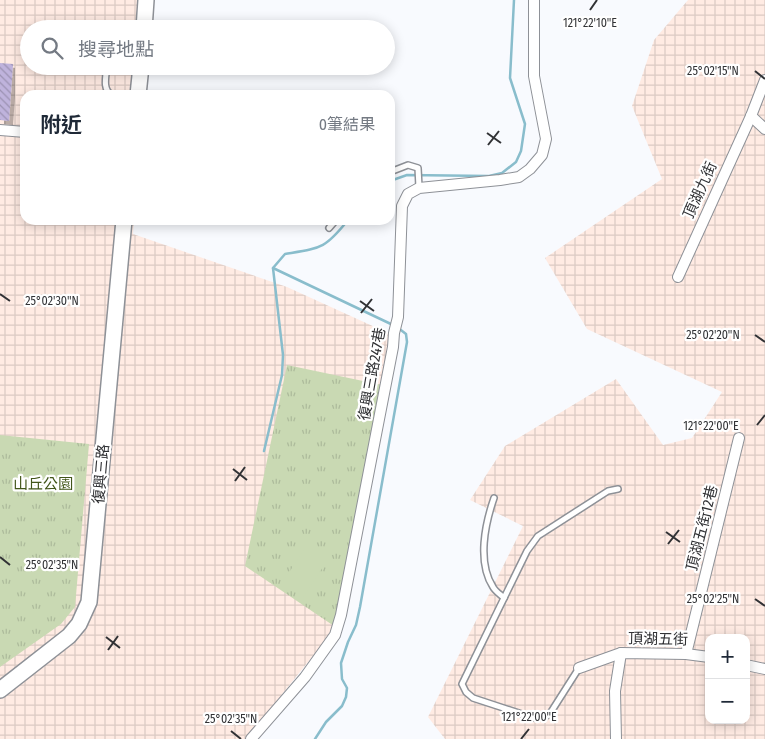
<!DOCTYPE html>
<html lang="zh-TW">
<head>
<meta charset="utf-8">
<style>
	:root { --surface:#fff; --page:#f6f6f7; --text:#1f2937; --muted:#747a83; --line:#e0e1e3 }
	body { margin:0; font-family:"Fira Sans Condensed","Noto Sans TC",sans-serif; background:var(--page); color:var(--text) }
	.controls { position:absolute; right:15px; bottom:15px; display:grid; overflow:hidden; border-radius:10px; box-shadow:0 2px 12px #0003 }
	.controls button { width:45px; height:45px; display:grid; place-items:center; padding:0; border:0; border-bottom:1px solid var(--line); background:var(--surface); color:var(--text); font:25px sans-serif }
	.list { margin:0; padding:0; list-style:none }
	h2 { display:flex; justify-content:space-between; align-items:center; height:65px; margin:0; padding:0 20px; font-size:21px }
	h2 small { font-size:16px; font-weight:400; color:var(--muted) }
	.icon { flex:none; width:28px; height:28px; fill:none; stroke:currentColor; stroke-width:2; stroke-linecap:round; stroke-linejoin:round }
	.map { position:relative; flex:none; width:765px; height:739px; overflow:hidden }
	.search { position:absolute; background:var(--surface); box-shadow:0 2px 12px #0003; left:20px; top:20px; width:375px; height:55px; display:flex; align-items:center; gap:12px; box-sizing:border-box; padding:0 18px; border-radius:28px; color:var(--muted); font-size:19px }
	.panel { position:absolute; background:var(--surface); box-shadow:0 2px 12px #0003; left:20px; top:90px; width:375px; height:135px; border-radius:15px }
	.map>svg:first-child { display:block }
</style>
</head>
<body>
<div class="map">
<svg width="765" height="739" viewBox="0 0 765 739">
	<defs>
		<pattern id="industrial-grid" width="8" height="8" patternUnits="userSpaceOnUse" patternTransform="scale(1.25)"><rect width="8" height="8" fill="#ffebe3"/><path d="M0 4h8M4 0v8" fill="none" stroke="#dbcac3"/></pattern>
		<pattern id="park-tufts" width="24" height="20" patternUnits="userSpaceOnUse" patternTransform="scale(1.25)"><rect width="24" height="20" fill="#c9d9b3"/><path d="M3 7l-1-3M5 7V3M7 7l1-3M15 17l-1-3M17 17v-4M19 17l1-3" fill="none" stroke="#adbb9b"/></pattern>
		<pattern id="building-back-hatch" width="6" height="6" patternUnits="userSpaceOnUse" patternTransform="scale(1.25)"><rect width="6" height="6" fill="#bfb3dc"/><path d="M-1 5l2 2M0 0l6 6M5-1l2 2" fill="none" stroke="#9c92b3"/></pattern>
		<filter id="shadow"><feDropShadow dx="4" dy="4" stdDeviation="0" flood-color="#0004"/></filter>
	</defs>
	<rect width="100%" height="100%" fill="#f8fafe"/>
	<g fill="url(#industrial-grid)" fill-rule="evenodd">
		<path d="M0 0H150L148 29H29V66H145L143 95H25V220H134L133 234 287 287 399 338 342 620 246 739H0Z"/>
		<path d="M688 0H765V739H445L428 717 523 526 470 500 505 446 616 379 663 445 692 438 722 392 587 329 545 258 662 179 632 106 654 40ZM709 638H746V720H709Z"/>
	</g>
	<g fill="url(#park-tufts)">
		<path d="M287 365 382 385 340 609 334 626 245 566Z"/>
		<path d="M0 435 89 444 75 607 61 624 0 667Z"/>
	</g>
	<path fill="#c9d9b3" d="M304 550 325 564 303 597 282 583Z"/>
	<g fill="none" stroke-linecap="round" stroke-linejoin="round">
		<g stroke="#89bdcc" stroke-width="2.5">
			<path d="M390 181 407 175 489 176 502 173 516 162 521 151 525 124 510 78 514 0"/>
			<path d="M273 268 393 325"/>
			<path d="M264 451 282 375 283 355 273 268 285 254C321 248 325 249 348 220"/>
			<path d="M315 739 326 722 342 706 346 697 347 688 342 679 341 663 348 642 356 625 360 607 407 342 406 334 397 327"/>
		</g>
	</g>
	<path fill="url(#building-back-hatch)" filter="url(#shadow)" d="M0 63 13 64 9 121 0 120Z"/>
	<g fill="none" stroke-linecap="round" stroke-linejoin="round">
		<g stroke="#8e9197" stroke-width="8">
			<g id="lane">
				<path d="M107 66C106 76 102 90 112 95"/>
				<path d="M390 172 408 165 418 168 419 187"/>
				<path d="M329 228 336 220"/>
				<path d="M494 498C485 524 477 562 493 587 495 591 501 595 504 598"/>
				<path d="M579 668 551 712 544 718H534L473 698 466 692 462 684 527 551 538 536 608 491 618 489"/>
			</g>
		</g>
		<g stroke="#8e9197" stroke-width="12">
			<g id="street">
				<path d="M751 116 765 129"/>
				<path d="M0 130 25 132"/>
				<path d="M678 277 751 116 765 80"/>
				<path d="M686 654 739 438"/>
				<path d="M746 665 765 669"/>
				<path d="M579 668 621 653 686 654 709 657"/>
				<path d="M251 739 305 677 335 635 341 615 393 347 394 333 398 317 402 206 408 194 419 188 500 180 519 177 530 169 542 155 546 139 534 76V0"/>
				<path d="M616 739 615 691 621 653"/>
			</g>
		</g>
		<g stroke="#8e9197" stroke-width="18">
			<g id="secondary">
				<path d="M144 29 146 0"/>
				<path d="M138 95 141 66"/>
				<path d="M0 690 69 636 79 624 89 602 124 220"/>
			</g>
		</g>
		<use href="#lane" stroke="#fff" stroke-width="5"/>
		<use href="#street" stroke="#fff" stroke-width="10"/>
		<use href="#secondary" stroke="#fff" stroke-width="15"/>
	</g>
	<path fill="none" stroke="#313235" stroke-width="2" d="M590 10 597 0M755 71 765 79M487 133 501 143M488 145 499 131M0 294 10 301M360 301 374 311M361 313 372 299M755 335 765 342M757 425 765 415M233 469 247 480M235 481 245 467M666 532 680 542M668 544 679 530M0 557 10 565M755 599 765 606M106 637 120 648M108 650 118 636M231 731 241 739M521 739 529 729"/>
	<g text-anchor="middle" dominant-baseline="central" stroke-width="4.5" stroke-linejoin="round" paint-order="stroke">
		<g font-size="15" fill="#313235" stroke="#fff">
			<text transform="translate(700 190) rotate(-66)">頂湖九街</text>
			<text transform="translate(372 374) rotate(-80)">復興三路247巷</text>
			<text transform="translate(101 474) rotate(-85)">復興三路</text>
			<text transform="translate(702 528) rotate(-76)">頂湖五街12巷</text>
			<text transform="translate(658 639) rotate(1)">頂湖五街</text>
		</g>
		<g font-size="15" fill="#42561a" stroke="#fff">
			<text x="43" y="484">山丘公園</text>
		</g>
	</g>
	<g font-size="12" text-anchor="middle" fill="#313235" stroke="#fff" stroke-width="4.5" stroke-linejoin="round" paint-order="stroke">
		<text x="590" y="27">121°22'10"E</text>
		<text x="713" y="75">25°02'15"N</text>
		<text x="52" y="305">25°02'30"N</text>
		<text x="713" y="339">25°02'20"N</text>
		<text x="711" y="430">121°22'00"E</text>
		<text x="52" y="569">25°02'35"N</text>
		<text x="713" y="603">25°02'25"N</text>
		<text x="529" y="721">121°22'00"E</text>
		<text x="231" y="723">25°02'35"N</text>
	</g>
</svg>
<div class="controls">
<button>+</button>
<button>−</button>
</div>
<div class="search"><svg class="icon" aria-label="search" viewBox="0 0 24 24"><circle cx="10" cy="10" r="6"/><path d="M15 15l6 6"/></svg>搜尋地點</div>
<section class="panel">
<h2>附近<small>0筆結果</small></h2>
<ul class="list">
</ul>
</section>
</div>
</body>
</html>
